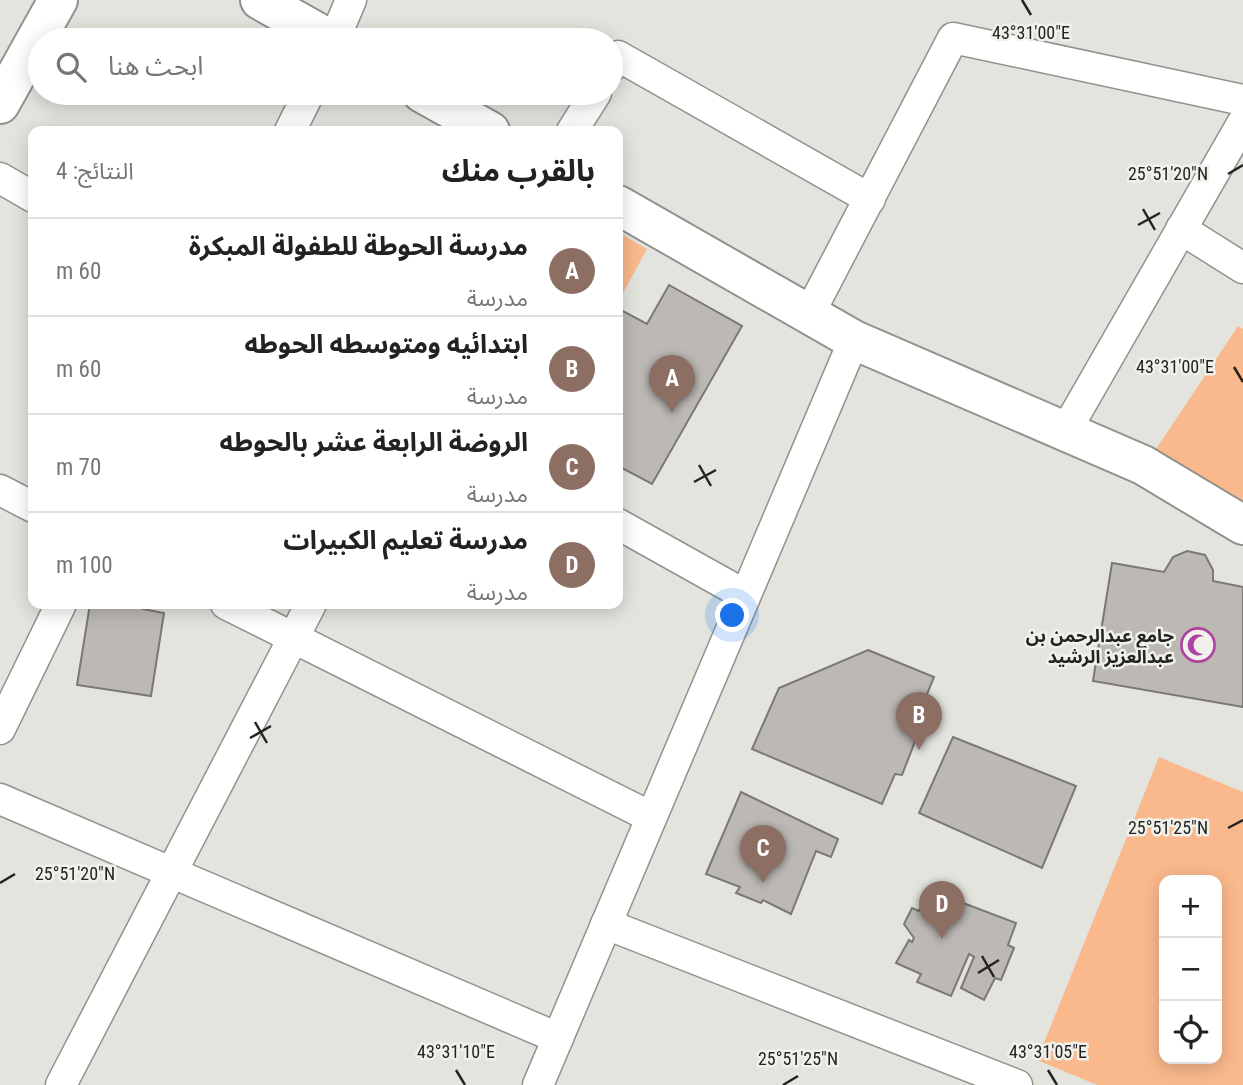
<!DOCTYPE html>
<html lang="ar">
<head>
<meta charset="utf-8">
<style>
	:root { --surface:#fff; --page:#f2f2f2; --text:#222; --muted:#767676; --line:#e0e0e0; --accent:#af42a1 }
	body { margin:0; font-family:"Roboto Condensed","Noto Sans Arabic",sans-serif; background:var(--page); color:var(--text); direction:rtl }
	.controls { position:absolute; right:21px; bottom:21px; display:grid; overflow:hidden; border-radius:14px; box-shadow:0 4px 18px #0003 }
	.controls button { width:63px; height:63px; display:grid; place-items:center; padding:0; border:0; border-bottom:2px solid var(--line); background:var(--surface); color:var(--text); font:35px sans-serif }
	.you { position:absolute; left:733px; top:616px; width:24px; height:24px; margin:-18px; border:5px solid #fff; border-radius:50%; background:#1a73e8; box-shadow:0 0 0 10px #1a73e833 }
	.badge { display:grid; place-items:center; width:46px; height:46px; border-radius:50%; background:var(--accent); color:#fff; font-size:23px; font-weight:700 }
	.pin { position:absolute; translate:-50% -58px; filter:drop-shadow(0 2px 4px #0008) }
	.pin::after { content:''; position:absolute; top:37px; width:24px; height:21px; background:inherit; clip-path:polygon(0 0,100% 0,50% 100%) }
	.list { margin:0; padding:0; list-style:none }
	h2 { display:flex; justify-content:space-between; align-items:center; height:91px; margin:0; padding:0 28px; font-size:30px }
	h2 small { font-size:23px; font-weight:400; color:var(--muted) }
	.list li { display:grid; grid-template-columns:46px 1fr auto; gap:21px; align-items:center; box-sizing:border-box; height:98px; padding:0 28px; border-top:2px solid var(--line) }
	.list b { display:block; font-size:26px; white-space:nowrap }
	.list p { margin:0; font-size:23px; white-space:nowrap; color:var(--muted) }
	.list em { font-size:23px; font-style:normal; color:var(--muted) }
	.icon { flex:none; width:38px; height:38px; fill:none; stroke:currentColor; stroke-width:2; stroke-linecap:round; stroke-linejoin:round }
	.map { position:relative; flex:none; width:1243px; height:1085px; overflow:hidden; direction:ltr }
	.search { position:absolute; background:var(--surface); box-shadow:0 4px 18px #0003; left:28px; top:28px; width:595px; height:77px; display:flex; align-items:center; gap:18px; box-sizing:border-box; padding:0 24px; border-radius:38px; color:var(--muted); font-size:26px }
	.panel { position:absolute; background:var(--surface); box-shadow:0 4px 18px #0003; left:28px; top:126px; width:595px; height:483px; border-radius:14px; direction:rtl }
	.map>svg:first-child { display:block }
</style>
</head>
<body>
<div class="map">
<svg width="1243" height="1085" viewBox="0 0 1243 1085">
	<rect width="100%" height="100%" fill="#e4e4df"/>
	<g fill="#fab98c" fill-rule="evenodd">
		<path d="M618 232 647 249 618 302Z"/>
		<path d="M1238 326 1243 329V507L1152 455Z"/>
		<path d="M1159 757 1243 792V1085H1097L1037 1060ZM1164 880H1217V1059H1164Z"/>
	</g>
	<g fill="#bcb9b5" stroke="#7b7874" stroke-width="2">
		<path d="M669 285 742 326 652 484 618 466V321L623 311 647 324Z"/>
		<path d="M1187 551 1205 555 1213 570V581L1243 587V707L1093 681 1112 563 1164 572 1173 557Z"/>
		<path d="M90 604H144L143 609 164 613 151 696 77 685Z"/>
		<path d="M868 650 934 677 923 704 928 714 924 720 915 719 921 726 902 775 895 774 882 804 752 749 779 688Z"/>
		<path d="M953 737 1076 786 1042 868 919 813Z"/>
		<path d="M741 792 838 839 831 857 816 851 791 914 763 900 761 903 736 893 740 887 706 874Z"/>
		<path d="M929 890 1016 923 1008 945 1014 948 1001 980 995 978 984 1000 961 988 974 957 969 954 951 996 917 982 921 974 896 963 909 940 912 942 914 938 904 924 912 908 919 911Z"/>
	</g>
	<g fill="none" stroke-linecap="round" stroke-linejoin="round">
		<g stroke="#92928d" stroke-width="33">
			<g id="street">
				<path d="M334 40 351 0"/>
				<path d="M611 67 618 56 870 199"/>
				<path d="M290 131 309 93"/>
				<path d="M572 131 596 93"/>
				<path d="M0 178 33 197"/>
				<path d="M1181 229 1243 268"/>
				<path d="M809 314 953 38 1243 100"/>
				<path d="M1065 432 1243 122"/>
				<path d="M0 490 33 507"/>
				<path d="M618 524 745 595"/>
				<path d="M226 604 651 817"/>
				<path d="M0 729 61 604"/>
				<path d="M0 799 558 1038"/>
				<path d="M606 924 1017 1085"/>
				<path d="M61 1085 311 604"/>
				<path d="M538 1085 854 340"/>
			</g>
		</g>
		<g stroke="#92928d" stroke-width="42">
			<g id="secondary">
				<path d="M260 0 331 40"/>
				<path d="M422 93 490 131"/>
				<path d="M0 104 58 0"/>
				<path d="M618 205 854 340 1143 465 1243 525"/>
			</g>
		</g>
		<use href="#street" stroke="#fff" stroke-width="30"/>
		<use href="#secondary" stroke="#fff" stroke-width="38"/>
	</g>
	<path fill="none" stroke="#232321" stroke-width="2.5" d="M1022 0 1031 15M1228 174 1243 165M1143 209 1155 230M1138 225 1160 213M1234 367 1243 382M699 465 711 486M694 482 716 470M255 722 267 743M250 738 271 726M1228 828 1243 820M0 883 15 874M982 956 994 977M978 973 999 960M456 1070 465 1085M1048 1070 1057 1085M783 1085 798 1076"/>
	<defs>
		<g id="mosque-ring" transform="scale(1.75)"><circle r="9.5" fill="#f1f1ec" stroke="#af42a1" stroke-width="1.5"/><path d="M3.5-4.9A6 6 0 1 0 3.5 4.9A5 5 0 1 1 3.5-4.9Z" fill="#af42a1"/></g>
	</defs>
	<g fill-rule="evenodd">
		<use href="#mosque-ring" x="1198" y="645"/>
	</g>
	<g text-anchor="middle" dominant-baseline="central" stroke-width="5" stroke-linejoin="round" paint-order="stroke">
		<g font-size="18" font-weight="bold" fill="#232321" stroke="#f1f1ec" text-anchor="end">
			<text x="1174" y="635">جامع عبدالرحمن بن<tspan x="1174" dy="21">عبدالعزيز الرشيد</tspan></text>
		</g>
	</g>
	<g font-size="18" text-anchor="middle" fill="#232321" stroke="#f1f1ec" stroke-width="5" stroke-linejoin="round" paint-order="stroke">
		<text x="1031" y="39">43°31'00"E</text>
		<text x="1168" y="180">25°51'20"N</text>
		<text x="1175" y="373">43°31'00"E</text>
		<text x="1168" y="834">25°51'25"N</text>
		<text x="75" y="880">25°51'20"N</text>
		<text x="456" y="1058">43°31'10"E</text>
		<text x="1048" y="1058">43°31'05"E</text>
		<text x="798" y="1065">25°51'25"N</text>
	</g>
</svg>
<div class="controls">
<button>+</button>
<button>−</button>
<button><svg class="icon" aria-label="locate" viewBox="0 0 24 24"><circle cx="12" cy="12" r="6"/><path d="M12 2v4M12 18v4M2 12h4M18 12h4"/></svg></button>
</div>
<div class="you"></div>
<div class="pin badge" style="left:672px;top:413px;background:#8d6e63">A</div>
<div class="pin badge" style="left:919px;top:750px;background:#8d6e63">B</div>
<div class="pin badge" style="left:763px;top:883px;background:#8d6e63">C</div>
<div class="pin badge" style="left:942px;top:939px;background:#8d6e63">D</div>
<div class="search"><svg class="icon" aria-label="search" viewBox="0 0 24 24"><circle cx="10" cy="10" r="6"/><path d="M15 15l6 6"/></svg>ابحث هنا</div>
<section class="panel">
<h2>بالقرب منك<small>النتائج: 4</small></h2>
<ul class="list">
<li><span class="badge" style="background:#8d6e63">A</span><div><b>مدرسة الحوطة للطفولة المبكرة</b><p>مدرسة</p></div><em>60 m</em></li>
<li><span class="badge" style="background:#8d6e63">B</span><div><b>ابتدائيه ومتوسطه الحوطه</b><p>مدرسة</p></div><em>60 m</em></li>
<li><span class="badge" style="background:#8d6e63">C</span><div><b>الروضة الرابعة عشر بالحوطه</b><p>مدرسة</p></div><em>70 m</em></li>
<li><span class="badge" style="background:#8d6e63">D</span><div><b>مدرسة تعليم الكبيرات</b><p>مدرسة</p></div><em>100 m</em></li>
</ul>
</section>
</div>
</body>
</html>
